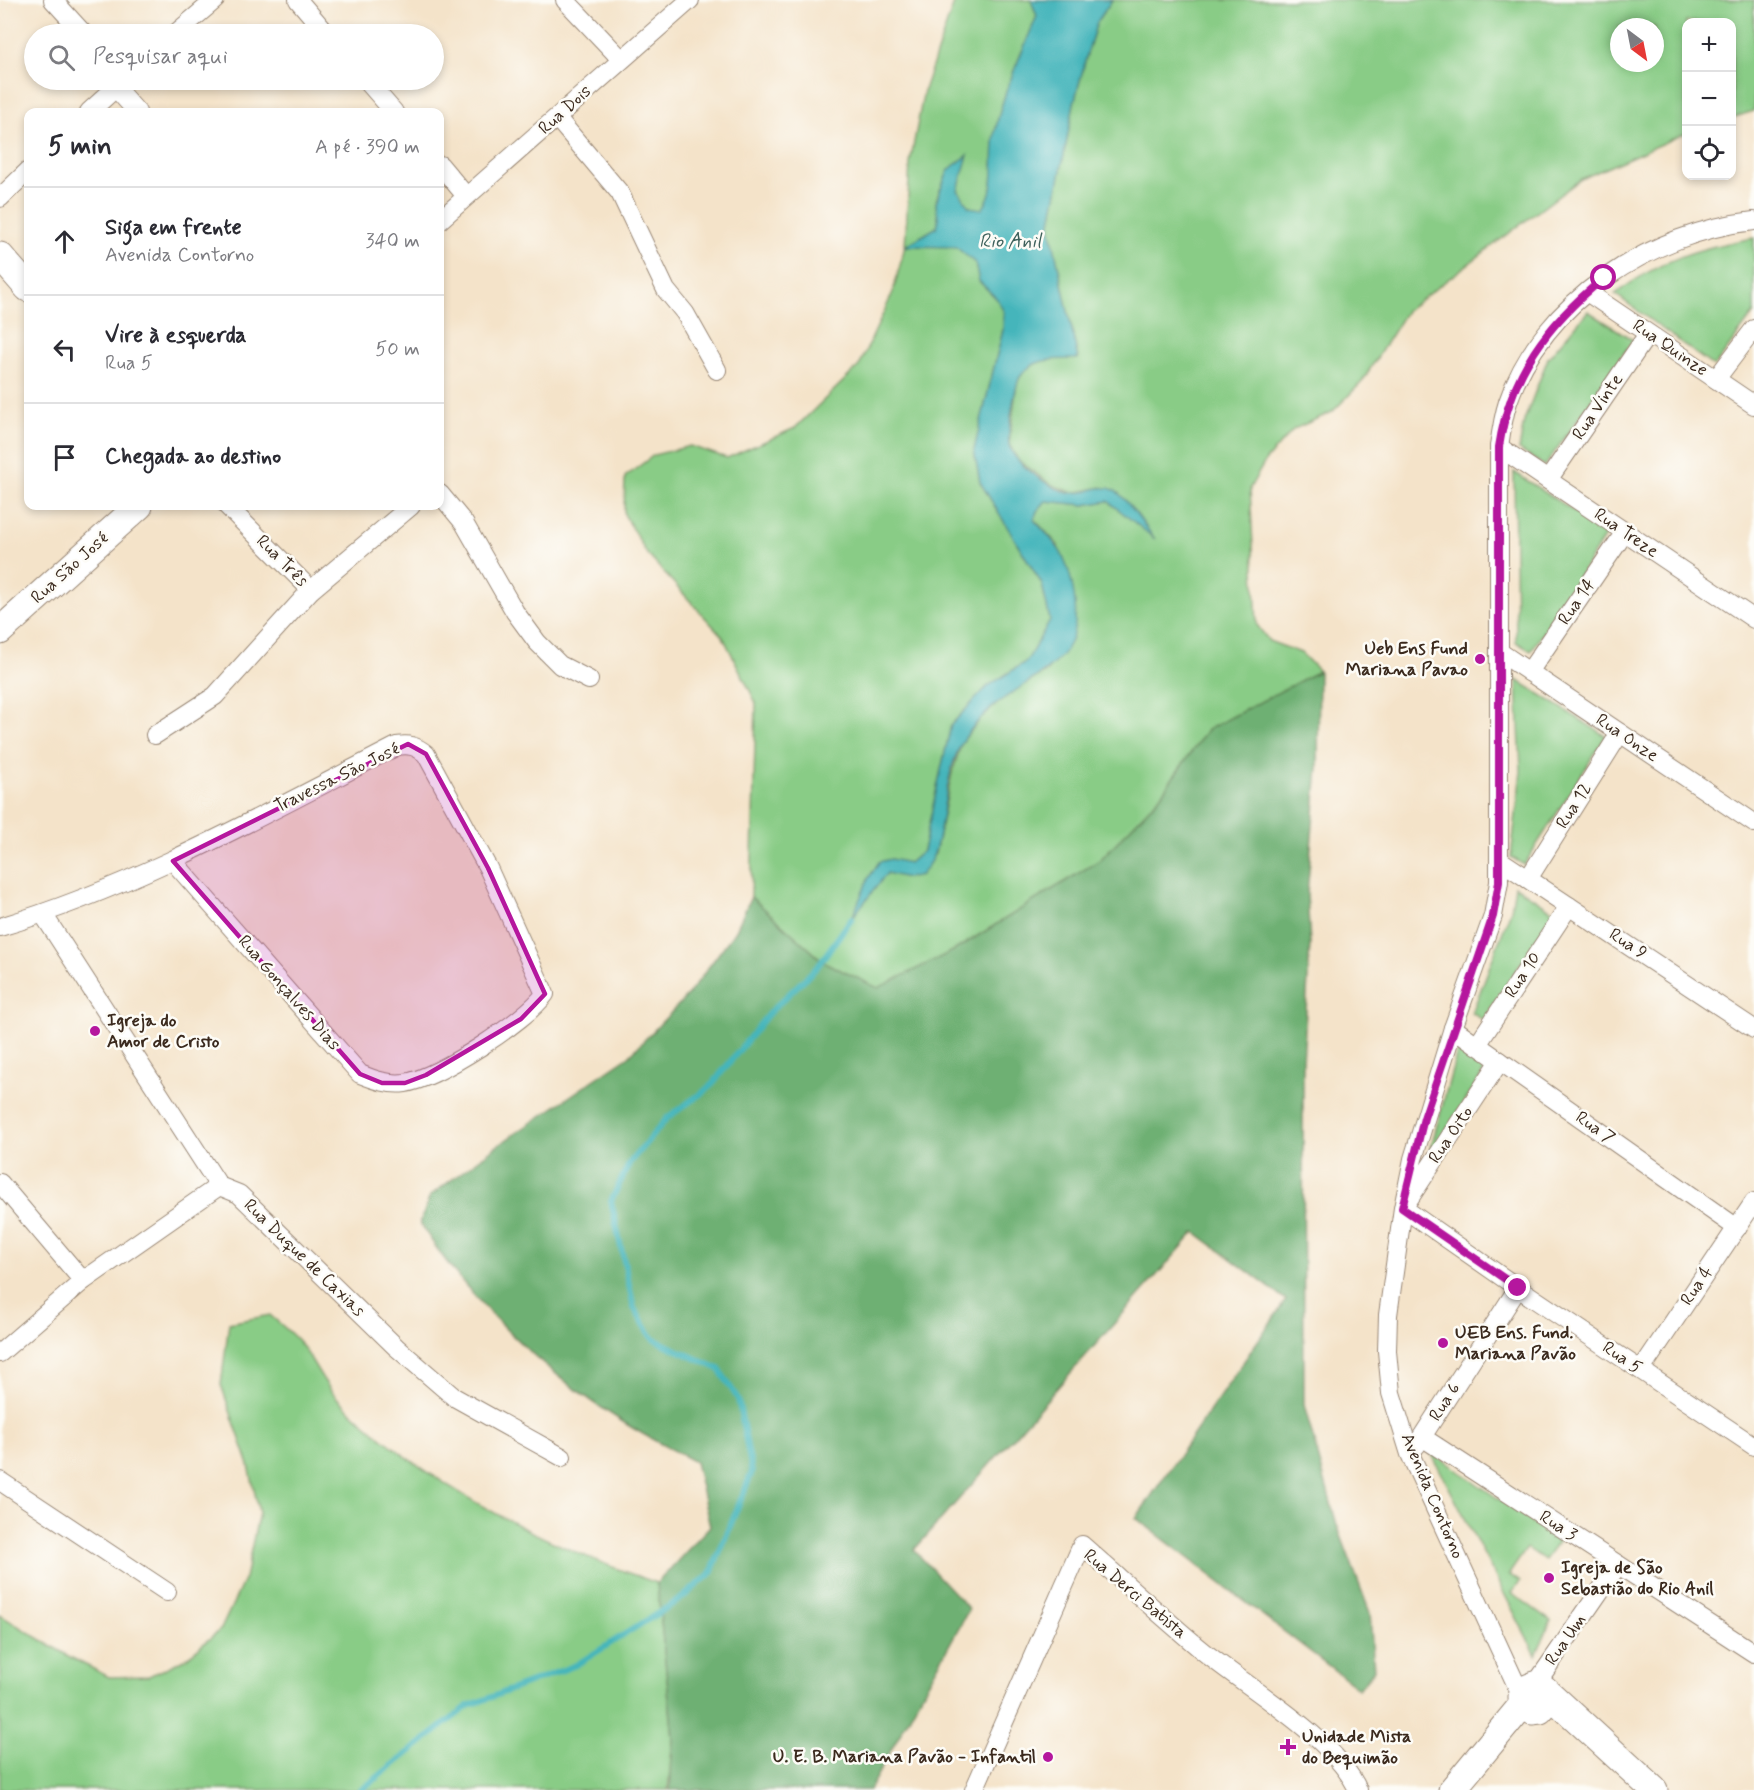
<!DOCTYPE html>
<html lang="pt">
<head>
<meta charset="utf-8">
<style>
	:root { --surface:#fff; --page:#f2f2f3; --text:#2b2b33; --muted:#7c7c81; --line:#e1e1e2 }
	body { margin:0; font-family:Mynerve,sans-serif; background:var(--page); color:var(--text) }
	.controls { position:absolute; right:18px; top:18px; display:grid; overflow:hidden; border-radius:12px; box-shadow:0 3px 9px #0003 }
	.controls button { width:54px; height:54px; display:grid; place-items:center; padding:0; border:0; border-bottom:2px solid var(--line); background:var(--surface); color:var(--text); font:30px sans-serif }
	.compass { position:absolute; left:1610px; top:18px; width:54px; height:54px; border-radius:50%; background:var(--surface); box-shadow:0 3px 9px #0003; rotate:148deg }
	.stop { position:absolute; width:18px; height:18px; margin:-14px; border:4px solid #b5179e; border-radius:50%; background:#fff }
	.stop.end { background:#b5179e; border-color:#fff; box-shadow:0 2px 6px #0008 }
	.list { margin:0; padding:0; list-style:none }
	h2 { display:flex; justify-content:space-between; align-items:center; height:78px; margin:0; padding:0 24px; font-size:26px }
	h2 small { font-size:20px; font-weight:400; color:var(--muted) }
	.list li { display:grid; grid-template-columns:39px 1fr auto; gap:18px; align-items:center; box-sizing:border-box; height:108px; padding:0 24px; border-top:2px solid var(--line) }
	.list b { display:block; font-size:22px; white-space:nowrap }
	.list p { margin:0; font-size:20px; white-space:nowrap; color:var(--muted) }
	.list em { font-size:20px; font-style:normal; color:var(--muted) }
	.icon { flex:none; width:33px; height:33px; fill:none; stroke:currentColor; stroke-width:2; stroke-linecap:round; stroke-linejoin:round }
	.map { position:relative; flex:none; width:1754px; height:1790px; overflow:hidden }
	.search { position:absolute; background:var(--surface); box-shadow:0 3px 9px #0003; left:24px; top:24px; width:420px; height:66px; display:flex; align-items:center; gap:15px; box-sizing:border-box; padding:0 21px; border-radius:33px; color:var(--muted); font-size:22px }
	.panel { position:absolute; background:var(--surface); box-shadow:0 3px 9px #0003; left:24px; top:108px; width:420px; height:402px; border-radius:12px }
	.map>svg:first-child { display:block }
</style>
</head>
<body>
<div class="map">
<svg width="1754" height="1790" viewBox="0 0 1754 1790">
	<rect width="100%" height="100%" fill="#fdfcf7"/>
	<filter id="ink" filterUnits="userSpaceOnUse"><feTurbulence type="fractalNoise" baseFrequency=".0167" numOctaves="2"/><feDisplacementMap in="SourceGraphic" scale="12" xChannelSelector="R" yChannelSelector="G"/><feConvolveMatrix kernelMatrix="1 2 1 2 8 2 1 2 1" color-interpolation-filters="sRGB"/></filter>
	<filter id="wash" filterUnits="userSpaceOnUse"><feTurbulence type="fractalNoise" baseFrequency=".008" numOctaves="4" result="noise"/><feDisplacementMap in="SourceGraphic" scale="24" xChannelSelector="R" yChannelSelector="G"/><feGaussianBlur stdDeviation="1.35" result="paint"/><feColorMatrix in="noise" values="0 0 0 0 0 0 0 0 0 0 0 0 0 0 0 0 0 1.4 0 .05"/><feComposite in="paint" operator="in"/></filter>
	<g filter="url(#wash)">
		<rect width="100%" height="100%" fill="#f4e3c9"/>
		<g fill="#89cc86" stroke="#627b52" stroke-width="1.5" fill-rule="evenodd">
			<path d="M955 0H1031L1037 16C1022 53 1002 93 995 133 991 159 998 188 983 210L969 207 958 190 962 176 950 170C946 180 936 193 936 203 936 214 941 214 937 227L906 246H956L975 263 979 281 997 299 1004 312 1003 330 974 450 980 482 1042 584 1050 620 1027 661 988 686 951 725 923 851 909 863 891 859 876 884 887 873 907 878 935 854 952 773 962 742 983 716 1010 693 1046 672 1072 639 1058 545 1034 519 1037 511 1046 501 1084 505 1108 501 1153 537 1102 487 1073 493 1050 484 1018 460 1009 444 1017 382 1025 369 1045 359 1078 358 1050 227 1074 103 1087 54 1097 22 1112 0H1754V111L1732 118V22H1686V133L1581 179 1406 311 1362 382 1332 412 1294 429 1266 460 1250 488 1257 625 1269 641 1301 653 1319 671 1207 730 1158 799 1100 860 955 950 878 989 824 962 751 897 756 703 723 637 647 554 624 514 625 477 654 455 690 446 727 458 795 428 859 366 893 292 905 246 910 163 924 90ZM1619 27H1655V63H1619Z"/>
			<path d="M1754 238V313L1714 367 1615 294C1662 259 1697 248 1754 238Z"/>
			<path d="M1588 311 1633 340 1545 466 1519 450 1524 421 1548 358Z"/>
			<path d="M1514 472 1607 533 1531 651 1516 642Z"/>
			<path d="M1517 680 1606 736 1524 865 1511 857 1521 771Z"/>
			<path d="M1515 886 1555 912 1483 1020 1472 1013 1511 910Z"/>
			<path d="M1459 1045 1489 1064 1428 1158Z"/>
			<path d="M270 1315C280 1324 292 1333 300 1343 314 1361 323 1384 339 1400 428 1486 541 1544 657 1583L673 1737 668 1790H0V1615L70 1657 109 1677 149 1676 185 1659 221 1629 245 1578 259 1513 249 1465 221 1385 229 1323Z"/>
			<path d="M1430 1451 1559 1541 1545 1560 1527 1548 1509 1574 1520 1582 1512 1593 1551 1621 1536 1655Z"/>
		</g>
		<path fill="#6eb073" stroke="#546d48" stroke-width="1.5" d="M1319 671 1318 767 1307 894 1310 944 1303 1062 1304 1405 1337 1525 1370 1613 1374 1670 1359 1689 1136 1518 1286 1300 1195 1232 914 1550 969 1609 869 1790H670L673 1737 657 1583 710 1526 695 1462C671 1449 646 1437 623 1422 543 1371 470 1303 420 1223L430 1196 494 1148 629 1056 688 995 736 930 751 897 824 962 878 988 955 950 1100 860 1158 799 1207 730Z"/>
		<path fill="#45b5bb" stroke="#40706c" stroke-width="1.5" d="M1031 0H1112L1097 22 1087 54 1074 103 1050 227 1078 359C1056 359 1033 357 1020 377 1015 385 1007 436 1009 445 1014 464 1054 492 1073 493 1087 494 1100 483 1114 490 1125 495 1146 528 1155 539L1108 501 1084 505 1046 501 1037 511 1034 520C1059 546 1068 557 1074 594 1083 653 1055 664 1012 693 993 705 975 722 963 741 945 770 945 818 935 851 933 860 926 868 921 875L907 878 887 873 852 918 868 879 879 862 891 859 909 863 923 851 951 725 988 686 1027 661 1050 620 1042 584 980 482 974 450 1003 330 1004 312 997 299 979 281 975 263 956 247 905 246 937 227C940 217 937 214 936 205 935 202 947 173 949 170 953 165 963 160 968 155L958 190 969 207 982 209C998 189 991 158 995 133 1002 93 1022 53 1037 16Z"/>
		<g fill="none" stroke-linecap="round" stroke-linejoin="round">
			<path stroke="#45b5bb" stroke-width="6" d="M361 1790 468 1706 576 1665 682 1598 711 1573 752 1472 738 1399 719 1369 653 1339 634 1308 611 1201 630 1162 667 1118 710 1087 769 1013 817 967 852 918"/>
		</g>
	</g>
	<g filter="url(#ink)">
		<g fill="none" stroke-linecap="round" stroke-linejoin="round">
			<g stroke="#988674" stroke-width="20">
				<g id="street">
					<path d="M53 0 84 34"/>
					<path d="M298 0 327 34"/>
					<path d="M565 0 621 59"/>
					<path d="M175 34 215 0"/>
					<path d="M366 80 394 112"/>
					<path d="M115 87 137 112"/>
					<path d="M89 112 124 80"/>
					<path d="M557 118 620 193 666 290 685 313 717 370"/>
					<path d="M440 165 466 196"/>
					<path d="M0 198 28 171"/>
					<path d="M440 220 690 0"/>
					<path d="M1587 292 1754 405"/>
					<path d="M1716 379 1754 329"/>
					<path d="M1499 447 1754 619"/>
					<path d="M1548 480 1648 334"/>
					<path d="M440 494 464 523 515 612 537 642 560 665 589 680"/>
					<path d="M227 506 311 590"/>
					<path d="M1501 653 1754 823"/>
					<path d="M1529 672 1625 532"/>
					<path d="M155 735 215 696 311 590 411 506"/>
					<path d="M1501 861 1754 1029"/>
					<path d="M1528 879 1620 733"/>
					<path d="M43 914 219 1186 239 1194 396 1347 454 1397 562 1457"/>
					<path d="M0 927C140 885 268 812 397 746 410 744 416 746 426 754L488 868 545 994C526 1021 438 1078 405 1083 389 1085 375 1080 360 1074L173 861"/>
					<path d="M1453 1028 1737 1228"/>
					<path d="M1477 1045 1569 906"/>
					<path d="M1500 1061 1403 1208 1518 1288 1754 1446"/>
					<path d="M0 1183 83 1281"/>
					<path d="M0 1353 83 1281 219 1186"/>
					<path d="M1641 1370 1754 1202"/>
					<path d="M1422 1437 1754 1653"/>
					<path d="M1416 1446 1518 1288"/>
					<path d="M0 1481 167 1592"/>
					<path d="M1535 1685 1618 1565"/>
					<path d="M1522 1697 1410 1454 1391 1393 1387 1351 1388 1315 1403 1208 1413 1159 1453 1028 1493 916 1499 882V447C1501 432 1503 417 1508 402 1542 301 1652 232 1754 221"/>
					<path d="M974 1790 1082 1545C1122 1580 1162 1617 1203 1651 1248 1688 1335 1738 1358 1790"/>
				</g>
			</g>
			<g stroke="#988674" stroke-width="29">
				<g id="secondary">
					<path d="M0 256 28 288"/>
					<path d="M0 631 139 506"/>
					<path d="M1546 1692 1548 1701 1540 1710 1532 1711 1523 1704 1522 1697 1525 1689 1535 1685 1542 1687 1654 1790"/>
					<path d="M1452 1790 1523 1704"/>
				</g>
			</g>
			<use href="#street" stroke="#fff" stroke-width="18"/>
			<use href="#secondary" stroke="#fff" stroke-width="27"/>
		</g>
	</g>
	<g fill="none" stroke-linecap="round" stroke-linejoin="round" filter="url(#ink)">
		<path stroke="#b5179e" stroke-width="8" d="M1518 1288 1402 1208 1424 1118 1493 916 1499 882V447C1510 374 1547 324 1604 278"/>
	</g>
	<path fill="#b5179e" fill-opacity="0.2" stroke="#b5179e" stroke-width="4.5" stroke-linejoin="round" d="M408 744 426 754 488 868 545 994 521 1019 426 1075 405 1083H382L360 1074 173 861Z"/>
	<g fill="#b5179e" stroke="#fdfcf7" stroke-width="2">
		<circle cx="1480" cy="659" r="6"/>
		<circle cx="95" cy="1031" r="6"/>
		<circle cx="1443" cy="1343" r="6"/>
		<circle cx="1549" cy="1578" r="6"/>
		<path d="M1285 1738h6v6h6v6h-6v6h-6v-6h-6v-6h6z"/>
		<circle cx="1048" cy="1757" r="6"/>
	</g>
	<g text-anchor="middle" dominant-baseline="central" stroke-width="5" stroke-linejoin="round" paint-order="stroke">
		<g font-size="18" fill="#3b2a1e" stroke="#fdfcf7">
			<text transform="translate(565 110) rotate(-42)">Rua Dois</text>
			<text transform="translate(1670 348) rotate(34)">Rua Quinze</text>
			<text transform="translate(1598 407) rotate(-56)">Rua Vinte</text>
			<text transform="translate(1626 533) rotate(34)">Rua Treze</text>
			<text transform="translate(282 561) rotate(45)">Rua Três</text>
			<text transform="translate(70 568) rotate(-42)">Rua São José</text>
			<text transform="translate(1577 602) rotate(-56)">Rua 14</text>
			<text transform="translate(1627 738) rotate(34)">Rua Onze</text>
			<text transform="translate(337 778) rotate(-26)">Travessa São José</text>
			<text transform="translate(1574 806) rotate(-58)">Rua 12</text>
			<text transform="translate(1628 944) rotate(33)">Rua 9</text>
			<text transform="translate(1523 975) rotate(-57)">Rua 10</text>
			<text transform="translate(289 993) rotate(49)">Rua Gonçalves Dias</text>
			<text transform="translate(1595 1128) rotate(35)">Rua 7</text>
			<text transform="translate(1451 1135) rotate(-56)">Rua Oito</text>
			<text transform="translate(304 1258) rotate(44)">Rua Duque de Caxias</text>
			<text transform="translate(1697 1286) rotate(-56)">Rua 4</text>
			<text transform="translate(1622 1358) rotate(34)">Rua 5</text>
			<text transform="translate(1445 1402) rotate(-57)">Rua 6</text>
			<text transform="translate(1432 1496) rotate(67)">Avenida Contorno</text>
			<text transform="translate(1558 1526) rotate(33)">Rua 3</text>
			<text transform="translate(1135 1594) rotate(40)">Rua Derci Batista</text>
			<text transform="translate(1566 1640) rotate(-55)">Rua Um</text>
		</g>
		<g font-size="18" font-weight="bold" fill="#3b2a1e" stroke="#fdfcf7" text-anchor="start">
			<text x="1468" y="649" text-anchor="end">Ueb Ens Fund<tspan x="1468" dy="21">Mariana Pavao</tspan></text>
			<text x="107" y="1021">Igreja do<tspan x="107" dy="21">Amor de Cristo</tspan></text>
			<text x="1455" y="1333">UEB Ens. Fund.<tspan x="1455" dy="21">Mariana Pavão</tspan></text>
			<text x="1561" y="1568">Igreja de São<tspan x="1561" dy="21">Sebastião do Rio Anil</tspan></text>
			<text x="1302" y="1737">Unidade Mista<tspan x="1302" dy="21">do Bequimão</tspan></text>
			<text x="1036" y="1757" text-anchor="end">U. E. B. Mariana Pavão - Infantil</text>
		</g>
		<g font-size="20" font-style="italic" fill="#3f625d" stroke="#fdfcf7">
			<text x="1010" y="241">Rio Anil</text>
		</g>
	</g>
</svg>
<div class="controls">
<button>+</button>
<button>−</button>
<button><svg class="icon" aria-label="locate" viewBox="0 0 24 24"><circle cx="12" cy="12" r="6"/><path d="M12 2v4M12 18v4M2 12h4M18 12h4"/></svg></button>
</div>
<svg class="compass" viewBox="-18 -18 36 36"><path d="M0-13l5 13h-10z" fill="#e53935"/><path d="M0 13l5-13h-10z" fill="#7c7c81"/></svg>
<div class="stop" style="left:1604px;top:278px"></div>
<div class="stop end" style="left:1518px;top:1288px"></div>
<div class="search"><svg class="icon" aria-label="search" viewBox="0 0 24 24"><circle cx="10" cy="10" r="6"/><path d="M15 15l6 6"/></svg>Pesquisar aqui</div>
<section class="panel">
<h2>5 min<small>A pé · 390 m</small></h2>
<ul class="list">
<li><svg class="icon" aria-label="ahead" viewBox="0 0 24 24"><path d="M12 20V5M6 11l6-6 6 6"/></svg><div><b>Siga em frente</b><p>Avenida Contorno</p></div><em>340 m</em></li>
<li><svg class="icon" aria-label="left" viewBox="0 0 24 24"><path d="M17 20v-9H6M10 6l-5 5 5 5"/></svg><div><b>Vire à esquerda</b><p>Rua 5</p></div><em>50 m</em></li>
<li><svg class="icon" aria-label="arrive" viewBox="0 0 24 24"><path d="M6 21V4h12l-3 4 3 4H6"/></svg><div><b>Chegada ao destino</b></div></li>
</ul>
</section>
</div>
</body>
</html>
